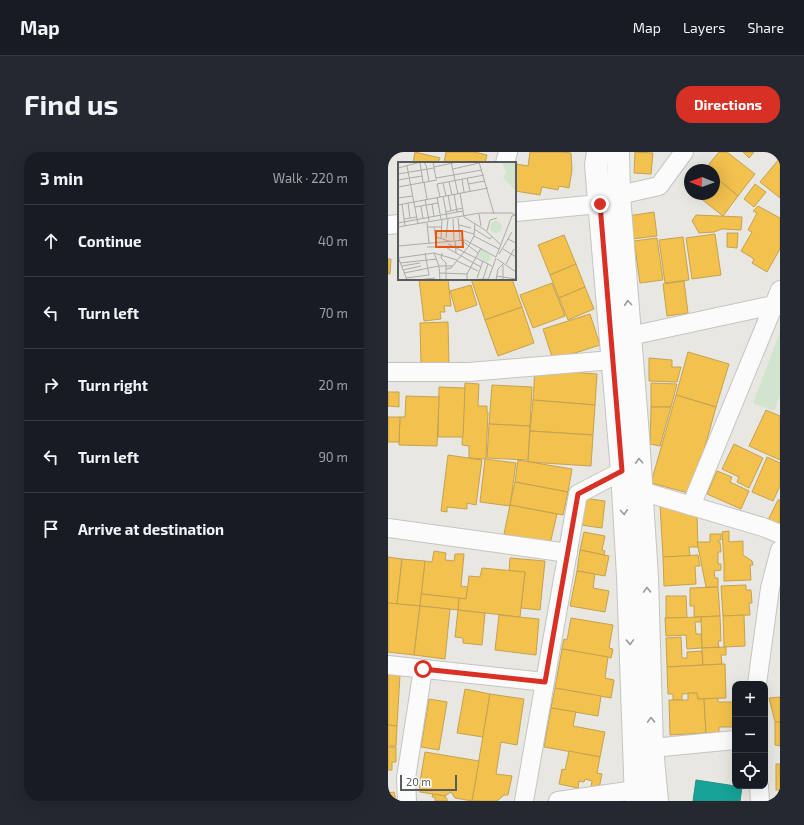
<!DOCTYPE html>
<html lang="en">
<head>
<meta charset="utf-8">
<style>
	:root { --surface:#171b24; --page:#242831; --text:#f1f3f6; --muted:#9ea1a6; --line:#363941; --accent:#d93025 }
	body { margin:0; font-family:"Exo 2",sans-serif; background:var(--page); color:var(--text) }
	.controls { position:absolute; right:12px; bottom:12px; display:grid; overflow:hidden; border-radius:8px; box-shadow:0 4px 16px #0002 }
	.controls button { width:36px; height:36px; display:grid; place-items:center; padding:0; border:0; border-bottom:1px solid var(--line); background:var(--surface); color:var(--text); font:20px sans-serif }
	.compass { position:absolute; left:296px; top:12px; width:36px; height:36px; border-radius:50%; background:var(--surface); box-shadow:0 4px 16px #0002; rotate:271deg }
	.scale { position:absolute; left:12px; bottom:10px; width:57px; box-sizing:border-box; padding-left:4px; border:2px solid #585b60; border-top:0; font-size:11px; line-height:14px; white-space:nowrap; color:#585b60; -webkit-text-stroke:3px #fff; paint-order:stroke }
	.stop { position:absolute; width:12px; height:12px; margin:-9px; border:3px solid #d93025; border-radius:50%; background:#fff }
	.stop.end { background:#d93025; border-color:#fff; box-shadow:0 1px 4px #0008 }
	.list { margin:0; padding:0; list-style:none }
	h2 { display:flex; justify-content:space-between; align-items:center; height:52px; margin:0; padding:0 16px; font-size:17px }
	h2 small { font-size:13px; font-weight:400; color:var(--muted) }
	.list li { display:grid; grid-template-columns:26px 1fr auto; gap:12px; align-items:center; box-sizing:border-box; height:72px; padding:0 16px; border-top:1px solid var(--line) }
	.list b { display:block; font-size:15px; white-space:nowrap }
	.list em { font-size:13px; font-style:normal; color:var(--muted) }
	.icon { flex:none; width:22px; height:22px; fill:none; stroke:currentColor; stroke-width:2; stroke-linecap:round; stroke-linejoin:round }
	.map { position:relative; flex:none; width:392px; height:649px; overflow:hidden; border-radius:16px }
	header { display:flex; align-items:center; gap:24px; box-sizing:border-box; height:56px; padding:0 20px; background:var(--surface); border-bottom:1px solid var(--line) }
	header strong { font-size:19px }
	nav { display:flex; gap:22px; margin-inline-start:auto; font-size:14px }
	.intro { display:flex; align-items:center; justify-content:space-between; box-sizing:border-box; height:96px; padding:0 24px }
	h1 { margin:0; font-size:28px }
	.button { padding:10px 18px; border-radius:16px; background:var(--accent); color:#fff; font-size:14px; font-weight:700 }
	main { display:flex; gap:24px; padding:0 24px }
	aside { flex:1; background:var(--surface); border-radius:16px; box-shadow:0 4px 16px #0002 }
	.map>svg:first-child { display:block }
</style>
</head>
<body>
<header>
<strong>Map</strong>
<nav><a>Map</a><a>Layers</a><a>Share</a></nav>
</header>
<div class="intro"><h1>Find us</h1><a class="button">Directions</a></div>
<main>
<aside>
<h2>3 min<small>Walk · 220 m</small></h2>
<ul class="list">
<li><svg class="icon" aria-label="ahead" viewBox="0 0 24 24"><path d="M12 20V5M6 11l6-6 6 6"/></svg><div><b>Continue</b></div><em>40 m</em></li>
<li><svg class="icon" aria-label="left" viewBox="0 0 24 24"><path d="M17 20v-9H6M10 6l-5 5 5 5"/></svg><div><b>Turn left</b></div><em>70 m</em></li>
<li><svg class="icon" aria-label="right" viewBox="0 0 24 24"><path d="M7 20v-9h11M14 6l5 5-5 5"/></svg><div><b>Turn right</b></div><em>20 m</em></li>
<li><svg class="icon" aria-label="left" viewBox="0 0 24 24"><path d="M17 20v-9H6M10 6l-5 5 5 5"/></svg><div><b>Turn left</b></div><em>90 m</em></li>
<li><svg class="icon" aria-label="arrive" viewBox="0 0 24 24"><path d="M6 21V4h12l-3 4 3 4H6"/></svg><div><b>Arrive at destination</b></div></li>
</ul>
</aside>
<div class="map">
<svg width="392" height="649" viewBox="0 0 392 649">
	<rect width="100%" height="100%" fill="#e8e7e2"/>
	<path fill="#d0e4ce" d="M392 180V243L386 259 365 251Z"/>
	<g fill="#f2c14e" stroke="#c4a253">
		<path d="M27 0 52 6 50 11H25Z"/>
		<path d="M58 0H86L99 3 97 11H56Z"/>
		<path d="M142 0H174L183 1 184 18 181 36 171 34 170 38 154 35 152 43 127 39 128 12 140 14Z"/>
		<path d="M247 0 265 1 263 22 246 21Z"/>
		<path d="M331 0H339L367 22 350 44 326 24V18L317 17Z"/>
		<path d="M355 0H366L361 6Z"/>
		<path d="M391 7 392 9V46L372 30Z"/>
		<path d="M326 24 350 44 335 64 307 42H326Z"/>
		<path d="M367 32 378 40 366 55 356 47Z"/>
		<path d="M370 54 392 66V97L379 120 364 111 366 107 353 99 364 80 360 78 369 61 365 59Z"/>
		<path d="M266 60 269 84 244 87 240 64Z"/>
		<path d="M308 63 354 65 353 78 334 77 326 80 311 81 304 69Z"/>
		<path d="M339 81H350L349 96 339 95Z"/>
		<path d="M327 82 333 123 304 127 298 86Z"/>
		<path d="M176 83 188 112 162 123 150 93Z"/>
		<path d="M295 85 301 128 277 131 271 88Z"/>
		<path d="M269 86 275 128 252 131 246 89Z"/>
		<path d="M0 107H3L2 122H0Z"/>
		<path d="M188 112 197 135 171 146 162 123Z"/>
		<path d="M31 127H60L63 154H56L57 160H52L53 167 36 169Z"/>
		<path d="M83 127H124L134 155 97 168Z"/>
		<path d="M296 129 300 161 279 164 275 132Z"/>
		<path d="M164 131 177 164 145 176 132 143Z"/>
		<path d="M83 133 89 153 68 160 62 139Z"/>
		<path d="M197 135 206 157 180 168 171 146Z"/>
		<path d="M134 155 146 191 110 204 97 168Z"/>
		<path d="M202 162 212 193 165 208 155 177Z"/>
		<path d="M60 170 61 213H33L32 171Z"/>
		<path d="M300 200 341 212 328 255 288 243Z"/>
		<path d="M261 206 284 208V215H293L289 230 261 229Z"/>
		<path d="M147 217 209 222 207 253 145 248Z"/>
		<path d="M77 231 91 232 90 254H99V260H100L98 307 81 306V294L74 293Z"/>
		<path d="M263 231 289 232 283 255H263Z"/>
		<path d="M104 233 144 235 142 274 101 272Z"/>
		<path d="M51 235 77 236 75 285H50Z"/>
		<path d="M0 240H11V255L0 254Z"/>
		<path d="M288 243 328 255 304 342 263 331Z"/>
		<path d="M18 244 51 245 49 294 11 293 12 265H17Z"/>
		<path d="M145 248 207 253 205 283 142 279Z"/>
		<path d="M263 255H283L272 294 262 292Z"/>
		<path d="M378 258 392 264V308L361 294Z"/>
		<path d="M0 265H12L11 290H0Z"/>
		<path d="M101 272 142 274 140 308 99 306Z"/>
		<path d="M142 279 205 283 203 314 140 310Z"/>
		<path d="M346 292 375 306 361 336 349 330 351 325 334 317Z"/>
		<path d="M60 303 94 308 88 353 79 351V357L59 355V360L53 359Z"/>
		<path d="M379 305 392 311V334L385 349 364 340Z"/>
		<path d="M97 307 128 311 122 354 92 350Z"/>
		<path d="M130 308 184 317 180 340 127 330Z"/>
		<path d="M329 319 344 325 342 330 361 339 353 357 319 342Z"/>
		<path d="M127 330 180 340 175 363 122 353Z"/>
		<path d="M196 346 217 349 214 376 193 373Z"/>
		<path d="M390 348H392V376L379 370Z"/>
		<path d="M122 353 169 362 162 392 116 382Z"/>
		<path d="M272 353 309 365 310 395H301L302 404 275 405Z"/>
		<path d="M341 379V390L355 389V403L364 409 365 413H362L363 428 336 429V412L334 380Z"/>
		<path d="M196 380 217 384 214 398 217 399 216 403 192 398Z"/>
		<path d="M322 382H333V388H330V390H332L333 400H330V412H333V418L326 419 327 426H330V435H318L309 390H322Z"/>
		<path d="M192 398 221 404 217 424 189 419Z"/>
		<path d="M46 399 58 401 57 408 66 409 67 402H76L73 434 80 435 78 447 33 442 37 409 44 410Z"/>
		<path d="M310 403 312 414H307L308 432 276 434 275 405Z"/>
		<path d="M0 405 14 407 9 452 0 451Z"/>
		<path d="M122 406 157 409 152 458 133 456 137 420 121 419Z"/>
		<path d="M14 407 37 409 32 454 9 452Z"/>
		<path d="M94 416 137 420 132 465 70 458 71 446 78 447 81 424 92 425Z"/>
		<path d="M189 419 207 422 205 436 221 439 217 460 182 454Z"/>
		<path d="M358 433V438H363L364 451H361L362 463 335 464 333 434Z"/>
		<path d="M330 435 332 464 306 465V454H302V436Z"/>
		<path d="M33 442 71 446 70 458 32 454Z"/>
		<path d="M278 444H298L299 466H278Z"/>
		<path d="M0 451 32 454 26 503 0 500Z"/>
		<path d="M32 454 62 457 57 507 26 503Z"/>
		<path d="M70 458 97 461 94 493 75 491V486L67 485Z"/>
		<path d="M111 463 151 467 148 503 107 498Z"/>
		<path d="M356 463 357 494 336 495 335 464Z"/>
		<path d="M332 464 333 489H330L331 495 314 496 313 465Z"/>
		<path d="M313 465V470H307L308 482H313L314 496 299 497 298 483 278 484 277 466Z"/>
		<path d="M183 466 225 473 221 496 225 497 223 506 174 497 176 487 179 488Z"/>
		<path d="M293 485 294 506H299V500L314 499 315 513 279 515 278 486Z"/>
		<path d="M338 495V503H333L334 512 315 513 314 496Z"/>
		<path d="M174 497 220 505 217 526 226 528 223 546 167 536Z"/>
		<path d="M337 512 338 546 310 547 309 541 294 542V548H285V542H280L279 515Z"/>
		<path d="M0 522 12 523 9 574 0 573Z"/>
		<path d="M167 536 213 544 210 564 163 556Z"/>
		<path d="M77 537 102 542 95 585 69 581Z"/>
		<path d="M300 541H309L310 547H316L318 581 282 583 281 548H300Z"/>
		<path d="M102 542 136 547 129 593 113 590 108 622 124 624 120 643H116L109 649H84Z"/>
		<path d="M392 545V570H387L381 546Z"/>
		<path d="M330 546V550H347V575H331V581H318L316 547Z"/>
		<path d="M41 547 59 550 51 598 33 595Z"/>
		<path d="M163 556 188 560 185 574 217 580 212 605 156 595Z"/>
		<path d="M387 570H392V594L387 593Z"/>
		<path d="M0 573 9 574 8 594H0Z"/>
		<path d="M0 595H8V610H4V618H0Z"/>
		<path d="M181 599 212 605 209 621 214 622 211 636 203 635 204 629 197 627 196 630 191 629 190 636 171 632 174 617 177 618Z"/>
		<path d="M37 600 91 609 84 649 67 646 63 640 57 644 32 640V636L31 635Z"/>
		<rect x="388" y="612" width="4" height="26"/>
		<path d="M6 640 8 649H0V641Z"/>
		<path d="M45 642 57 644 60 649H47V645H44Z"/>
	</g>
	<path fill="#17a398" stroke="#2a8d87" d="M308 628 354 635 352 649H305Z"/>
	<g fill="none" stroke-linecap="round" stroke-linejoin="round">
		<g stroke="#c4c4c3" stroke-width="20">
			<g id="minor">
				<path d="M117 11 120 0"/>
				<path d="M231 43 271 34 296 0"/>
				<path d="M127 60 211 52"/>
				<path d="M0 73 11 72"/>
				<path d="M242 184 385 153 392 154"/>
				<path d="M0 220H81L224 208"/>
				<path d="M253 339 375 375 392 382"/>
				<path d="M303 354 392 138"/>
				<path d="M0 376 180 401"/>
				<path d="M0 513 157 530"/>
				<path d="M369 532 382 436 392 398"/>
				<path d="M264 596 347 588"/>
				<path d="M371 634 372 649"/>
				<path d="M19 649 18 626 35 517"/>
				<path d="M136 649 190 342 234 319"/>
				<path d="M170 649 247 638"/>
			</g>
		</g>
		<g stroke="#c4c4c3" stroke-width="24">
			<g id="tertiary">
				<path d="M210 0 208 13 234 319 240 424 248 649"/>
				<path d="M230 0 231 43 250 284 259 426 264 596 269 649"/>
			</g>
		</g>
		<use href="#minor" stroke="#fcfbfb" stroke-width="18"/>
		<use href="#tertiary" stroke="#fcfbfb" stroke-width="22"/>
	</g>
	<defs><path id="oneway-chevron" d="M-2-3.5L2.5 0L-2 3.5" fill="none" stroke-width="1.6" stroke-linecap="round" stroke-linejoin="round"/></defs>
	<g stroke="#9a9b9e">
		<use href="#oneway-chevron" transform="translate(240 151) rotate(-95)"/>
		<use href="#oneway-chevron" transform="translate(251 309) rotate(-93)"/>
		<use href="#oneway-chevron" transform="translate(236 360) rotate(86)"/>
		<use href="#oneway-chevron" transform="translate(259 438) rotate(-92)"/>
		<use href="#oneway-chevron" transform="translate(242 490) rotate(88)"/>
		<use href="#oneway-chevron" transform="translate(263 568) rotate(-92)"/>
	</g>
	<g fill="none" stroke-linecap="round" stroke-linejoin="round">
		<path stroke="#d93025" stroke-width="5" d="M35 517 157 530 190 342 234 319 212 52"/>
	</g>
	<g transform="translate(10 10)">
		<rect width="118" height="118" fill="#e8e7e2"/>
		<path d="M104 0H118V29L105 16 108 10ZM92 65a6 6 0 1 1 12 0a6 6 0 1 1-12 0ZM83 87 93 94 90 101 79 95Z" fill="#d0e4ce"/>
		<path fill="none" stroke="#aaabaa" stroke-width="1" d="M25 0 28 3 31 19M35 0 38 17M53 0 60 32M81 0 96 52M22 1 25 20M9 4 20 62M36 5 59 0M0 6 23 0M55 7 81 1M0 12 36 6M38 16 84 8M69 16 72 29M64 17 66 30M0 18 24 14M26 20 29 37M51 20 54 33M45 21 48 34M39 22 86 13M39 22 42 35M70 22 87 19M0 25 39 18M62 31 66 55 87 68 103 83M56 32 59 50M50 33 53 49M45 34 49 56M39 35 43 57M0 36 14 34M27 37 31 59M10 41 12 56M4 42 7 64M34 42 36 54M0 43 90 26M23 44 25 57M17 45 40 41M48 50 65 46M81 52 83 64M60 56 62 78M6 57 19 55M55 57 56 78M0 61 65 49M29 61 31 81M61 63 73 66M0 65 82 51H114M30 65H44M36 65 38 79M76 67 92 77 94 74M61 68 76 72M89 69 92 58 99 56M76 74 101 87M38 75 51 79M43 76 44 58M48 76 50 57M110 77 118 81V86M63 78 80 91M57 79 58 91M50 82 94 104M0 84 67 78 98 95M29 85H49M49 86 83 105M105 87 118 95M36 91 41 104 42 118M44 91 43 96 48 101V118M101 92 114 70M0 95 9 118M98 95 114 54 117 53 114 51M0 96 36 91 59 98M99 97 118 110M59 99 80 109M2 101 39 97M108 102 116 87M4 104 22 101M48 107 53 106 70 85 76 74 77 61M5 108 23 104M6 111 41 104H55M42 111 69 112M98 114 118 117M8 116 31 113 27 91M79 116 85 99M85 117 90 102M19 118 37 116M64 118 90 117M69 118V112L83 86M90 118 98 96M98 118 100 107 106 101M105 118V103"/>
		<path fill="#e15910" fill-opacity="0.15" stroke="#e15910" stroke-width="2" d="M38 69H64L65 85H38Z"/>
		<rect width="118" height="118" fill="none" stroke="#585b60" stroke-width="2"/>
	</g>
</svg>
<div class="controls">
<button>+</button>
<button>−</button>
<button><svg class="icon" aria-label="locate" viewBox="0 0 24 24"><circle cx="12" cy="12" r="6"/><path d="M12 2v4M12 18v4M2 12h4M18 12h4"/></svg></button>
</div>
<svg class="compass" viewBox="-18 -18 36 36"><path d="M0-13l5 13h-10z" fill="#e53935"/><path d="M0 13l5-13h-10z" fill="#9ea1a6"/></svg>
<div class="scale">20 m</div>
<div class="stop" style="left:35px;top:517px"></div>
<div class="stop end" style="left:212px;top:52px"></div>
</div>
</main>
</body>
</html>
